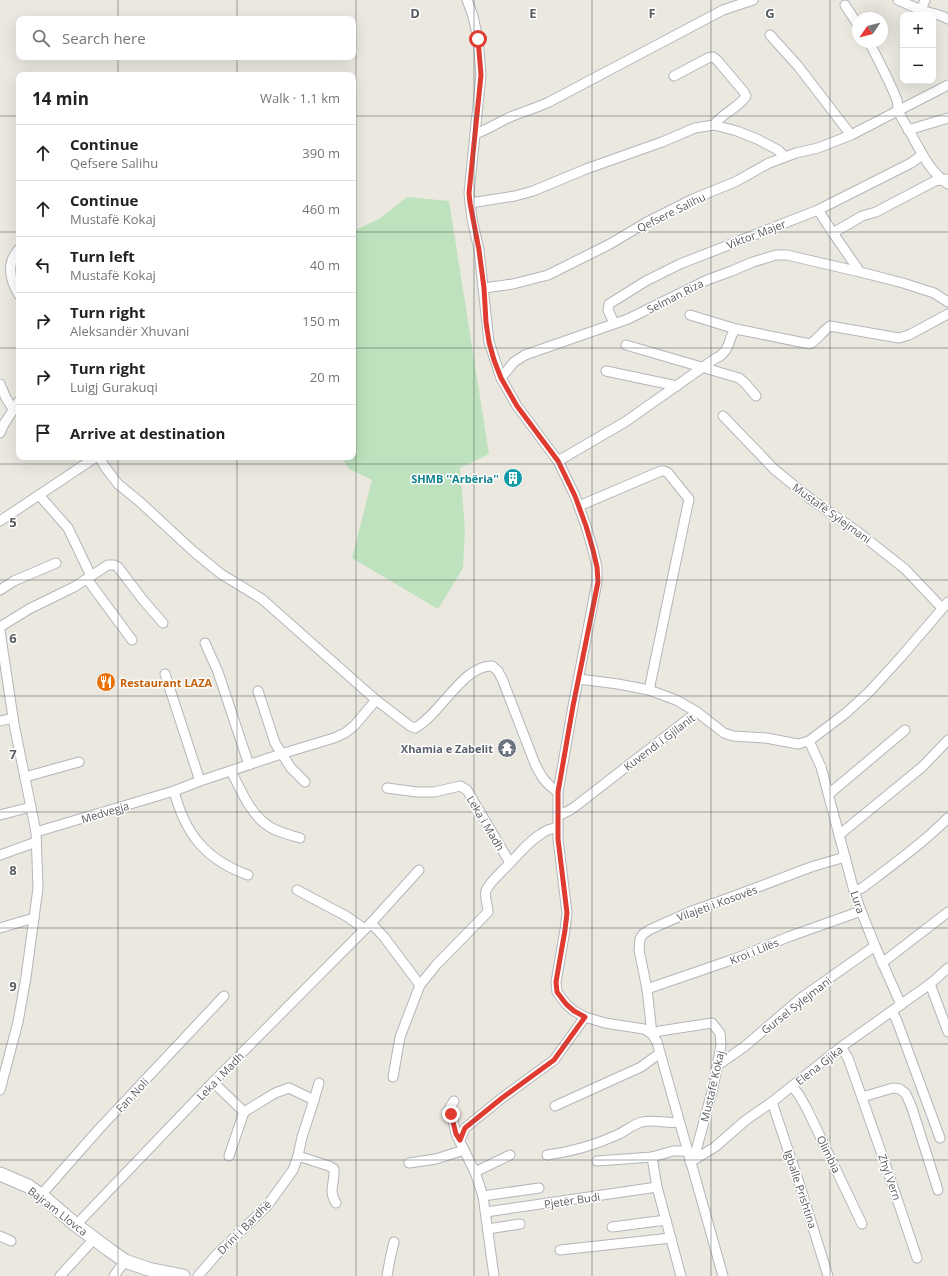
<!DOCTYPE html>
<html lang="en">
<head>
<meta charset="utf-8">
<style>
	:root { --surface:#fff; --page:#f6f6f6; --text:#222; --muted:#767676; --line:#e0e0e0 }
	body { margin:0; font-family:"Open Sans",sans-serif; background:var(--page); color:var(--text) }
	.controls { position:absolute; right:12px; top:12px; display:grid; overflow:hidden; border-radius:8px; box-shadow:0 4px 16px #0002 }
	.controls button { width:36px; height:36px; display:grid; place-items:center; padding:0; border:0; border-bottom:1px solid var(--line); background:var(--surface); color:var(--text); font:20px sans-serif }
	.compass { position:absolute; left:852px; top:12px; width:36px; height:36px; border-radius:50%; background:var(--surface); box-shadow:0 4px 16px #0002; rotate:235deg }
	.stop { position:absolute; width:12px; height:12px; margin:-9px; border:3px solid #e03b31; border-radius:50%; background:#fff }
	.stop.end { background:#e03b31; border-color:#fff; box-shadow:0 1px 4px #0008 }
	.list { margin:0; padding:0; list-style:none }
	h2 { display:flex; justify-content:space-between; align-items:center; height:52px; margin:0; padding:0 16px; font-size:17px }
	h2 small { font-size:13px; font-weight:400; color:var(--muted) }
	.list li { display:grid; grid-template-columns:26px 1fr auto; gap:12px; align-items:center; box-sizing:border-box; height:56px; padding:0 16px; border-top:1px solid var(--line) }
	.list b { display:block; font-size:15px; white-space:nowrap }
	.list p { margin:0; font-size:13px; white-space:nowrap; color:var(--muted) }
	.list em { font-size:13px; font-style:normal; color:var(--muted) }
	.icon { flex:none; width:22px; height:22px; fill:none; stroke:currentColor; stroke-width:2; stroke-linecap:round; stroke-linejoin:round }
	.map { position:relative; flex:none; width:948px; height:1276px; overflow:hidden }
	.search { position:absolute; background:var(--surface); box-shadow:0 4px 16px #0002; left:16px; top:16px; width:340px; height:44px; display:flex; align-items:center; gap:10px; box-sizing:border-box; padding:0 14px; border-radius:8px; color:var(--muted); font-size:15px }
	.panel { position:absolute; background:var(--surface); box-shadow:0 4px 16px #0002; left:16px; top:72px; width:340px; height:388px; border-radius:8px }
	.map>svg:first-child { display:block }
</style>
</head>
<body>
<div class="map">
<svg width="948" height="1276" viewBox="0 0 948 1276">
	<rect width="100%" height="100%" fill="#ebe8e0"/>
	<path fill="#bde2bd" d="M407 197 449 201 489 454 460 468 465 530 463 568 438 609 352 558 372 480 349 469 342 457H353V231L379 219Z"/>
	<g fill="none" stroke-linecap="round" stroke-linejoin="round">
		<g stroke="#b3b6ba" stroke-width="11">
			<g id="street">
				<path d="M467 0 473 16 478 39 481 75 469 193 472 219 479 250 489 342 501 378 517 406 558 461 575 496 586 526 593 550 597 567V582L573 706 558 792V839L567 913 565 930 556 982 557 992 566 1004 574 1011 585 1017 605 1023 644 1029 652 1034 657 1042 723 1276"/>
				<path d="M898 0 921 10 942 16 948 19"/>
				<path d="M845 5 858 25"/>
				<path d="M921 10 925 0"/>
				<path d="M770 35 798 66 851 135"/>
				<path d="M869 42C879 61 889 80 897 100 898 103 897 108 899 112 901 118 905 124 909 130 920 150 929 171 948 184"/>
				<path d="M674 76 708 58 713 57 717 60 744 92 746 96C740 107 722 113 714 125"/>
				<path d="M908 130 948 118"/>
				<path d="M475 134C487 130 497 123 508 118 522 112 536 108 549 102L723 10 753 0"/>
				<path d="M470 203 515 196 533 191 586 169 662 142 695 128 714 125 737 131 757 139 778 150 784 156"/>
				<path d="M818 210 833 233 860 272"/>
				<path d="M833 233 862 216 876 212 935 181 947 179"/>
				<path d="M19 249C6 263 10 280 19 295"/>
				<path d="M484 288 513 284 548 275 610 244 647 222 693 199 735 182 769 163 796 153 818 148 851 135 948 85"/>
				<path d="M690 315 736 329"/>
				<path d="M614 323 608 310 609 304 646 281 680 264 818 210 911 163 922 155"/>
				<path d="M626 345 739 378 745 383 756 396"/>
				<path d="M606 371 677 386"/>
				<path d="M501 378 514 362 525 355 628 319 707 280 729 272 753 262 776 255H787L860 272 903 283 934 293 948 302"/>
				<path d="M0 384 6 398 13 409"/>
				<path d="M723 416 775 470 812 500 858 532 905 569 942 608"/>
				<path d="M0 433 4 424 19 401"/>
				<path d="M99 457 105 467 118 484 140 502 193 551 221 574 262 599 376 700 410 726 415 728C440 715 463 665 492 666L498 671 503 681 535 764C542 778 546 784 558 792"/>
				<path d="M558 461 625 422 716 358C719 357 722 355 724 352 731 345 729 335 736 329L810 344C818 339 822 332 830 326L899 338 909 335 948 314"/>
				<path d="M39 495 68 528 91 576"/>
				<path d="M579 506 661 471H664L668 473 689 499 649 690"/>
				<path d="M0 521 96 457"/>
				<path d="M87 579 132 640"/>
				<path d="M0 590 14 581 56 563"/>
				<path d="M0 627 29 609 74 587 108 565H114L118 567 143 600 163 623"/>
				<path d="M0 631 14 724 36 832 38 888 26 977 18 1022 0 1090"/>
				<path d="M205 643 218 672 249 765"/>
				<path d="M165 674 200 781"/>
				<path d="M579 679 618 684 649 690 676 700 697 712 724 733 733 736 766 738 798 744 809 741 846 713 869 692 901 657 948 602"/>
				<path d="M258 691 275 743 291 768 305 782"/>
				<path d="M0 721 13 718"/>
				<path d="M809 741 821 767 854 891 861 911 875 946 901 1005"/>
				<path d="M231 771C240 788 248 809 263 822 273 831 287 834 300 838"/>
				<path d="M25 777 79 762"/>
				<path d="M387 788 417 792H434L460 786 467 790 510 863"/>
				<path d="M174 791C185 834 206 860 248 875"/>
				<path d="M829 794 905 730"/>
				<path d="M0 815 31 807"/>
				<path d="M558 816 572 809 697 712"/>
				<path d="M36 832 174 791 200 781 281 754 334 738 345 733 354 726 376 700"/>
				<path d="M839 835 922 767 948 740"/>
				<path d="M0 855 36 842"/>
				<path d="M297 890 346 916 365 929"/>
				<path d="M854 891 862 888C891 866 922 844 948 818"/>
				<path d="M371 923 419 870"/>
				<path d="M0 928 34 918"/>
				<path d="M882 963 948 912"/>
				<path d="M930 984 948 1032"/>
				<path d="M420 985 437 964 488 912C488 906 484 895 486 891 489 882 503 871 510 863 520 853 529 841 541 834 546 830 552 828 558 828"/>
				<path d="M647 989 737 958 788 937 861 911"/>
				<path d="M892 1011 897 1021 940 1138"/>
				<path d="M841 1047 848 1058 888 1172 917 1258"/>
				<path d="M718 1065 744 1047 801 998 875 946"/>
				<path d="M213 1082 244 1112 229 1156"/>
				<path d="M792 1086 799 1095 807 1109 862 1224"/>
				<path d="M862 1097 893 1088 900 1089 906 1094 912 1108 938 1190"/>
				<path d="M314 1100 319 1083"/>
				<path d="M454 1101 450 1107 456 1134 475 1172 483 1196 494 1276"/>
				<path d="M772 1102 800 1186 828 1276"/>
				<path d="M555 1106 641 1067 660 1053"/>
				<path d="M460 1140 465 1128 502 1098 554 1060 585 1017"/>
				<path d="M547 1155C570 1152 595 1145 617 1135 626 1131 633 1124 642 1122 654 1119 667 1124 679 1122"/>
				<path d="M298 1156 329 1166 334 1169C335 1182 328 1191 336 1203"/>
				<path d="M652 1157 657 1187 681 1276"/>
				<path d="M597 1161 652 1157 673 1151H687"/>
				<path d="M692 1161 715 1147 746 1120 772 1102 841 1047 930 984 948 968"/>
				<path d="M690 1162 696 1151 713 1088 721 1045 720 1033 712 1023 660 1031 652 1034 647 989 639 950 640 939 643 934 651 929 692 911 729 898 811 867 845 857"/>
				<path d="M409 1163 436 1159 464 1150"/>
				<path d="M475 1172 510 1155"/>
				<path d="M41 1195 99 1129 224 996"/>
				<path d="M483 1196 539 1188"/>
				<path d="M486 1212 657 1187"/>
				<path d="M76 1225 213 1082 371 923 384 937 420 985 400 1037 393 1077"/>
				<path d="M612 1227 666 1220"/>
				<path d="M488 1229 520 1224"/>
				<path d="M0 1236 11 1241"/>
				<path d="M560 1250 671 1238"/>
				<path d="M60 1276 94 1239"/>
				<path d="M114 1276 125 1261"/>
				<path d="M198 1276 216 1255 267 1206 293 1170 298 1156 302 1137 314 1100 289 1088 275 1093 244 1112"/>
				<path d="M387 1276 390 1259 394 1242"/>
			</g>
		</g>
		<g stroke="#b4b7bc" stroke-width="15">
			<path id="secondary" d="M0 1174 28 1186 41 1195 76 1225 108 1249 125 1261 148 1269 183 1276"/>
		</g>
		<use href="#street" stroke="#fff" stroke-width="9"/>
		<use href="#secondary" stroke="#fff" stroke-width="13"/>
	</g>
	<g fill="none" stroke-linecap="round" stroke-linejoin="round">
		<path stroke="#e03b31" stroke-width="5" d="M451 1114 456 1134 460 1140 465 1128 502 1098 554 1060 585 1017 574 1011 566 1004 557 992 556 982 565 930 567 913 558 839V792L573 706 598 582 597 567 593 550 586 526 575 496 558 461 517 406 501 378 494 360 489 342 486 322 484 288 479 250 470 203 469 193 481 75 478 39"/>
	</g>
	<path fill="none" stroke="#595c60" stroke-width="1" stroke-opacity="0.55" d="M118 0V19M237 0V19M356 0V1276M474 0V1276M592 0V1276M711 0V1276M830 0V1276M118 57V75M237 57V75M0 116H19M353 116H948M0 232H19M353 232H948M0 348H19M353 348H948M118 457V1276M237 457V1276M0 464H948M0 580H948M0 696H948M0 812H948M0 928H948M0 1044H948M0 1160H948"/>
	<defs>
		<g id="building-disc" transform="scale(1)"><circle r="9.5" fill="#0f9aa8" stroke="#fff"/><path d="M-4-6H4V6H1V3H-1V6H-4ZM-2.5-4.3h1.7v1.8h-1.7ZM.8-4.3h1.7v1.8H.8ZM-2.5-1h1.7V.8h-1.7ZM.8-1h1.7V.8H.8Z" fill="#fff"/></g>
		<g id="restaurant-disc" transform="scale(1)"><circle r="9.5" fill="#e8710a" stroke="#fff"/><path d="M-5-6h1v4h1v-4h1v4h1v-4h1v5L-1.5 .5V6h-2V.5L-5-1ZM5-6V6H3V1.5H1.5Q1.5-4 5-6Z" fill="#fff"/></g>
		<g id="temple-disc" transform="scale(1)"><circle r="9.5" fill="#6b7280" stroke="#fff"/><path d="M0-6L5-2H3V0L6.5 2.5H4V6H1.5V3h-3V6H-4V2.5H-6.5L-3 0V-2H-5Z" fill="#fff"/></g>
	</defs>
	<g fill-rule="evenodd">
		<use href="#building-disc" x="513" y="478"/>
		<use href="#restaurant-disc" x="106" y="682"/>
		<use href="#temple-disc" x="507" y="748"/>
	</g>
	<g text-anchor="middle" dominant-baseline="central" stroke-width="3" stroke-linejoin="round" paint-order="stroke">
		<g font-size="11" fill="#595c60" stroke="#fff">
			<text transform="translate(671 212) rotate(-26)">Qefsere Salihu</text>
			<text transform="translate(756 234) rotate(-21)">Viktor Majer</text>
			<text transform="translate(675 296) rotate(-27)">Selman Riza</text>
			<text transform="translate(832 513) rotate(36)">Mustafë Sylejmani</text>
			<text transform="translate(659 742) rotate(-37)">Kuvendi i Gjilanit</text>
			<text transform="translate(105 812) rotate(-17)">Medvegja</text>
			<text transform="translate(486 823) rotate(59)">Leka i Madh</text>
			<text transform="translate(858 902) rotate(72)">Lura</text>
			<text transform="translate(717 903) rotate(-20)">Vilajeti i Kosovës</text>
			<text transform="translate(754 951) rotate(-22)">Kroi i Lilës</text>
			<text transform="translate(796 1005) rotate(-38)">Gursel Sylejmani</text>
			<text transform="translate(819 1065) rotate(-38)">Elena Gjika</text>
			<text transform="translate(220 1076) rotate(-46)">Leka i Madh</text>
			<text transform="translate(712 1086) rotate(-77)">Mustafë Kokaj</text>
			<text transform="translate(132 1095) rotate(-47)">Fan Noli</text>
			<text transform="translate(829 1154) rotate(64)">Olimbia</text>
			<text transform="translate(890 1177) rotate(71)">Zhyl Vern</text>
			<text transform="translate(801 1189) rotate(72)">Igballe Prishtina</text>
			<text transform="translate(572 1200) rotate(-8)">Pjetër Budi</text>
			<text transform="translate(58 1211) rotate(38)">Bajram Llovca</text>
			<text transform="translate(244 1227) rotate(-45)">Drini i Bardhë</text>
		</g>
		<g font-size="11" font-weight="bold" fill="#0d838f" stroke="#fff" text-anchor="end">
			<text x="499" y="478">SHMB ''Arbëria''</text>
		</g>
		<g font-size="11" font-weight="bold" fill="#c56008" stroke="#fff" text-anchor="start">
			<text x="120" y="682">Restaurant LAZA</text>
		</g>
		<g font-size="11" font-weight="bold" fill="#5b616d" stroke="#fff" text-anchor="end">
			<text x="493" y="748">Xhamia e Zabelit</text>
		</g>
	</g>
	<g font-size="13" text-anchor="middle" font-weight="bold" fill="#595c60" stroke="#fff" stroke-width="3" stroke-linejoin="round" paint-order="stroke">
		<text x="415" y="18">D</text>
		<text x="533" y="18">E</text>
		<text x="652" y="18">F</text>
		<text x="770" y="18">G</text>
		<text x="13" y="527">5</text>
		<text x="13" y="643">6</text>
		<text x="13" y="759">7</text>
		<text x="13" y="875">8</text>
		<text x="13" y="991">9</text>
	</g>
</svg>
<div class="controls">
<button>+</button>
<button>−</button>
</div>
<svg class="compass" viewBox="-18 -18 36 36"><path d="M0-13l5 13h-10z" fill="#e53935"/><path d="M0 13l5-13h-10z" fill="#767676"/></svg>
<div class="stop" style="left:478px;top:39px"></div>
<div class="stop end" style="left:451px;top:1114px"></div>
<div class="search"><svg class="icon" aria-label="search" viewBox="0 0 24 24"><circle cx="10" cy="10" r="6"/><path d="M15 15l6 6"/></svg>Search here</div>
<section class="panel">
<h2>14 min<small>Walk · 1.1 km</small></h2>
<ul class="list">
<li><svg class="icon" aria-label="ahead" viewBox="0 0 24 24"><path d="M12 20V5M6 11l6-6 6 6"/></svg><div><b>Continue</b><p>Qefsere Salihu</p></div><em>390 m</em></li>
<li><svg class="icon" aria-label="ahead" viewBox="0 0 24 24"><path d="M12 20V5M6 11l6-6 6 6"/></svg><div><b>Continue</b><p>Mustafë Kokaj</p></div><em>460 m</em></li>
<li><svg class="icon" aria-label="left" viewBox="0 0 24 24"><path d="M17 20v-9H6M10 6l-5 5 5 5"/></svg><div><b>Turn left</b><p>Mustafë Kokaj</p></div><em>40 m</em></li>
<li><svg class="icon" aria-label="right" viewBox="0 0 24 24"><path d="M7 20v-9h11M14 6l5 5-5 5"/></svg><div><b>Turn right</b><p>Aleksandër Xhuvani</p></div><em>150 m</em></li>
<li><svg class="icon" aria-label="right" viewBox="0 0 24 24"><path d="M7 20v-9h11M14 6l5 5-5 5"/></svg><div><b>Turn right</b><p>Luigj Gurakuqi</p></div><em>20 m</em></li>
<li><svg class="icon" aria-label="arrive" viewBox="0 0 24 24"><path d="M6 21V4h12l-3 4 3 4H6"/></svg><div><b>Arrive at destination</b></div></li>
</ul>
</section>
</div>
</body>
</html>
